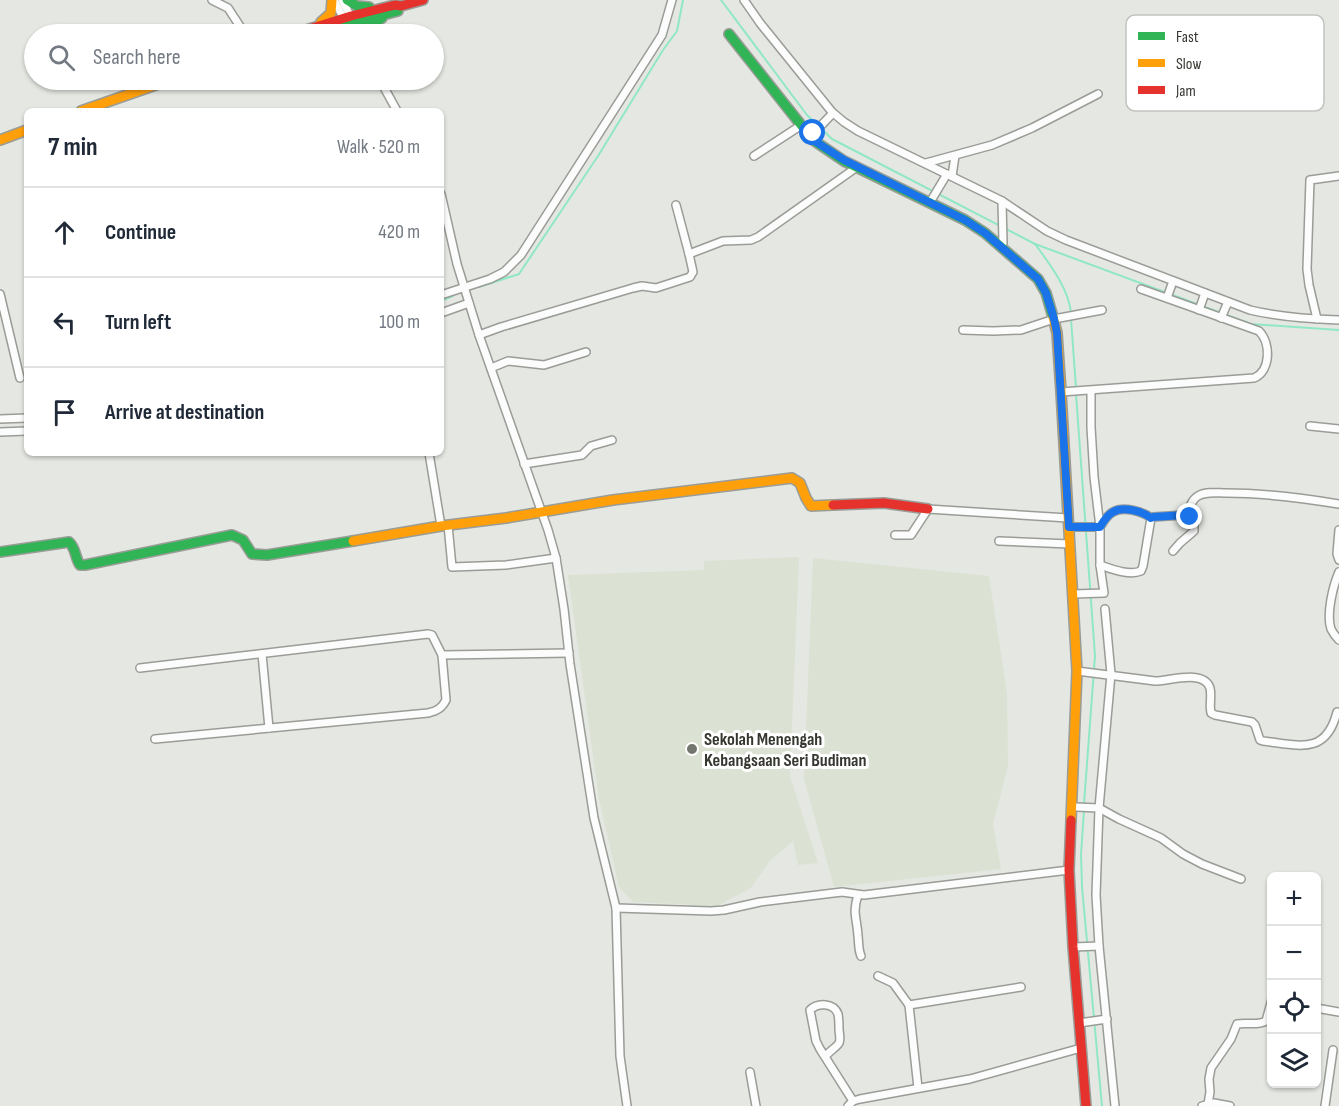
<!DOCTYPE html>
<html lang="en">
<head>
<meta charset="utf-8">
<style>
	:root { --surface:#fff; --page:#f6f6f7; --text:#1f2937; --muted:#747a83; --line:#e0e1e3 }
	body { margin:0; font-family:"Sofia Sans Condensed",sans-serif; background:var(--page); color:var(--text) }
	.controls { position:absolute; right:18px; bottom:18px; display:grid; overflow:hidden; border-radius:9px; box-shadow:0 2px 4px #0004 }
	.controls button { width:54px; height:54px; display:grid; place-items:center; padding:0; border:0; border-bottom:2px solid var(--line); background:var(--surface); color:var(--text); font:30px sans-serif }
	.stop { position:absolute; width:18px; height:18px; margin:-14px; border:4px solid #1a73e8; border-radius:50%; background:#fff }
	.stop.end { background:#1a73e8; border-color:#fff; box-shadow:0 2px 6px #0008 }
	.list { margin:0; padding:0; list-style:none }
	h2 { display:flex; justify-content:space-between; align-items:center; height:78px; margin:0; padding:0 24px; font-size:26px }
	h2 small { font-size:20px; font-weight:400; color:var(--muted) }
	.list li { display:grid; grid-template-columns:39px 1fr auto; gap:18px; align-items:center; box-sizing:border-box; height:90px; padding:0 24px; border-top:2px solid var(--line) }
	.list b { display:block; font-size:22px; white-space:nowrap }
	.list em { font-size:20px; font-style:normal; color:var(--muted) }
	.icon { flex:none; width:33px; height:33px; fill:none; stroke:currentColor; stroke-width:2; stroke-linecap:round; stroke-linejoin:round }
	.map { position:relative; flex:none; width:1339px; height:1106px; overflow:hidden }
	.search { position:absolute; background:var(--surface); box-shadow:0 2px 4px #0004; left:24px; top:24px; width:420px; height:66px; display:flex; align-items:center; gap:15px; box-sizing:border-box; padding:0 21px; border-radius:33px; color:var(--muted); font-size:22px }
	.panel { position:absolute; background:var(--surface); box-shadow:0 2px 4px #0004; left:24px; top:108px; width:420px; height:348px; border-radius:9px }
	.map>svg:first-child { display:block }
</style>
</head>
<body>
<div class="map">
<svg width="1339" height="1106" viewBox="0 0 1339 1106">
	<rect width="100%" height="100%" fill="#e5e8e2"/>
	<g fill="#dbe1d3">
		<path d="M799 557 790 776 818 863 798 865 793 841 770 861 751 888 717 906 633 902 619 887 599 799 568 575 704 570V561Z"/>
		<path d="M813 558 989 576 1007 693 1008 766 993 824 1001 869 834 887 804 779Z"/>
	</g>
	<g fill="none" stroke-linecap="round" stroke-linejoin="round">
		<g stroke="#90e7c5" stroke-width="2">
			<path d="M721 0 807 115 832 139 1035 244C1049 263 1069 289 1071 313"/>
			<path d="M1035 244 1251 324 1339 330"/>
			<path d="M479 287 519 274 598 156 663 50 677 31 683 0"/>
			<path d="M441 301 453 296"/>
			<path d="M1071 319 1076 388"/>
			<path d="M1076 394 1095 656 1084 804"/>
			<path d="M1084 810 1081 854 1082 887 1102 1106"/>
		</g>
		<g stroke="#9a9c97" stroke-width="10">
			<g id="street">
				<path d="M212 0 228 8 245 34"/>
				<path d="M334 0 352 34"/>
				<path d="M342 0 360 34"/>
				<path d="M744 0 760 23 832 112 844 122 858 131 1002 201 1047 231 1066 240 1250 310C1279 317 1309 319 1339 320"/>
				<path d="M380 80 397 111"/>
				<path d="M810 137 833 113"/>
				<path d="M754 156 800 126"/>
				<path d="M926 163 992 145 1032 128 1098 94"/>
				<path d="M952 176 955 156"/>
				<path d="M441 194 457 264 479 335 548 530 556 558 564 609 570 664 594 818 616 908 620 1056 627 1106"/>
				<path d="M932 199 947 174"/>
				<path d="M1002 201 1003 243"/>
				<path d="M689 254 723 241 751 240 758 237 857 167"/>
				<path d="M0 294 20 378"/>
				<path d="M441 295 490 279 504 272 521 255 662 35 672 0"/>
				<path d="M1167 298 1173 281"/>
				<path d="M1199 310 1205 293"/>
				<path d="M441 313 469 303"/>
				<path d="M1221 318 1228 302"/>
				<path d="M1317 319 1309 285 1307 269 1310 180 1339 176"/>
				<path d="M963 330 993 331 1021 330 1054 319 1102 310"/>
				<path d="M479 335 501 327 633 288 642 286 656 288 690 277 693 272 689 254 676 205"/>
				<path d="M491 368 508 361 544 365 586 352"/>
				<path d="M1061 392 1254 378C1271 371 1271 343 1259 331L1141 289"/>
				<path d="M0 419 27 418"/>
				<path d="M1310 426 1339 429"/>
				<path d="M0 432 27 431"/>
				<path d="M429 453 441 526"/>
				<path d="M524 464 582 455 591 446 612 440"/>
				<path d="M1187 516C1189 509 1191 500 1198 496 1206 491 1218 493 1226 493 1264 493 1302 498 1339 504"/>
				<path d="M448 525 452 567 506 565 556 558"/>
				<path d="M1069 527H1100C1103 522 1107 515 1113 512 1123 506 1142 511 1151 518L1153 517 1184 515 1190 517 1194 524V531L1180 543 1173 551"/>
				<path d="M1339 530 1337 554 1339 560"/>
				<path d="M895 535H911L928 509 1068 518"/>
				<path d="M999 541 1070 544"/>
				<path d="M1100 565C1112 569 1129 576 1141 571L1143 566 1151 518"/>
				<path d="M1339 572C1333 586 1326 614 1331 629 1333 633 1336 637 1339 640"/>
				<path d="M1073 594 1104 593 1100 565V527L1094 477 1091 427V391"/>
				<path d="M1105 609 1111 674 1099 808 1096 895 1099 946 1115 1106"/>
				<path d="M262 654 269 728"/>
				<path d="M442 655 569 653"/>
				<path d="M140 668 428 634 432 635 442 655 446 700C442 708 437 711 428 713L155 739"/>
				<path d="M1077 671 1155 681C1169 681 1204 669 1210 688 1212 696 1209 705 1211 713L1215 715 1252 722 1255 725 1260 740 1263 741C1298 745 1326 756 1337 712"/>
				<path d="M1076 807 1099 808 1119 819 1161 838 1183 854 1202 864 1241 879"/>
				<path d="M858 895C852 913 857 918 858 936 859 943 858 949 861 956"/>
				<path d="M616 908 711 911 724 910 760 902 842 892 864 895 1069 870"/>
				<path d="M1073 947 1099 946"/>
				<path d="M878 976 893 983 909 1005 918 1088"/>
				<path d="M909 1005 1021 987"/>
				<path d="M1316 1008 1339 1012"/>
				<path d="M1079 1023 1107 1019"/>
				<path d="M825 1057C828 1052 837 1047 839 1043 841 1039 839 1033 839 1029 839 1024 839 1019 838 1014 834 1003 818 1002 810 1010L816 1041 820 1049 853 1101"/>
				<path d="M750 1072 756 1106"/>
				<path d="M848 1106 853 1101 860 1099 970 1079 1081 1048"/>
				<path d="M1202 1106 1214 1103 1230 1106"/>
				<path d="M1210 1106 1208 1104 1210 1092 1209 1079 1211 1068 1231 1039 1237 1024C1247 1022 1258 1026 1266 1021L1272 999"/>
				<path d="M1325 1106 1333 1050"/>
			</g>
		</g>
		<g stroke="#9a9c97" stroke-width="12">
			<g id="fast">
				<path d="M347 0 357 6 369 7"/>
				<path d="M319 32 398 11"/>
				<path d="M367 34 370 27 382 18"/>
				<path d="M729 34 813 140 844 161 965 220 985 233 1038 279 1046 293 1053 317"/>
				<path d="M0 552 69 542C76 548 75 558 80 565H85L232 535 243 540 252 554 267 555 353 541"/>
			</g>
		</g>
		<g stroke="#9a9c97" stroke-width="12">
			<g id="slow">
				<path d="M321 22 331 13 332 0"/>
				<path d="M81 111 170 80"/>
				<path d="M0 140 27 130"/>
				<path d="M1053 317 1057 333 1061 392 1077 671 1071 820"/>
				<path d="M353 541 441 526 506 518 613 500 792 478 800 483 806 498 811 506 833 505"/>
			</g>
		</g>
		<g stroke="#9a9c97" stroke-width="12">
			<g id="jam">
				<path d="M301 34 306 30 351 16 395 5 401 6 423 0"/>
				<path d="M833 505 884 503 928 509"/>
				<path d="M1071 820 1069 870 1073 947 1086 1106"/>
			</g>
		</g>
		<use href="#street" stroke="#fbfcfb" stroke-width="7"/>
		<use href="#fast" stroke="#30b455" stroke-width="9"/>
		<use href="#slow" stroke="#ff9f0a" stroke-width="9"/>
		<use href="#jam" stroke="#e5322d" stroke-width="9"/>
	</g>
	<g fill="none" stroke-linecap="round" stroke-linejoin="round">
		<path stroke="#1a73e8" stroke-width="8" d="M813 133 810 137 813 140 844 160 965 220 985 233 1038 279 1046 293 1054 319 1057 333 1069 527H1100C1103 522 1107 515 1113 512 1123 506 1142 511 1151 518L1153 517 1184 515 1190 517"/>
	</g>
	<circle fill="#73756f" stroke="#fff" stroke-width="2" cx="692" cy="749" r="6"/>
	<g text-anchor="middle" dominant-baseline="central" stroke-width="6" stroke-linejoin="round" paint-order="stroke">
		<g font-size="18" font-weight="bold" fill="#353731" stroke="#fff" text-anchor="start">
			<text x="704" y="739">Sekolah Menengah<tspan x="704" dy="21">Kebangsaan Seri Budiman</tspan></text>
		</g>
	</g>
	<rect x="1126" y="15" width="198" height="96" rx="9" fill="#fff" stroke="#c2c3c1" stroke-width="1.5"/>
	<rect x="1138" y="32" width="27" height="8" fill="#30b455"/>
	<rect x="1138" y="59" width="27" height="8" fill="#ff9f0a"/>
	<rect x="1138" y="86" width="27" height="8" fill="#e5322d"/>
	<g font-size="16" fill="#353731">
		<text x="1176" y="42">Fast</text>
		<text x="1176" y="69">Slow</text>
		<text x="1176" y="96">Jam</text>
	</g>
</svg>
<div class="controls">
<button>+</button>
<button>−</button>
<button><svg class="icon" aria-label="locate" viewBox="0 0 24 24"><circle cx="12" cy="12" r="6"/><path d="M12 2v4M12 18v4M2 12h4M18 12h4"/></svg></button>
<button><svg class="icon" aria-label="layers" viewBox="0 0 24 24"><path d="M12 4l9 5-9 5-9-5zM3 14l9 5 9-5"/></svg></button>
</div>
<div class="stop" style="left:813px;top:133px"></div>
<div class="stop end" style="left:1190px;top:517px"></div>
<div class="search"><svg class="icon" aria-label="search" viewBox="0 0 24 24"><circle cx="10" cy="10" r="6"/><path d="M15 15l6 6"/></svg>Search here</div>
<section class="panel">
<h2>7 min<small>Walk · 520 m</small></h2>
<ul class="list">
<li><svg class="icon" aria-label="ahead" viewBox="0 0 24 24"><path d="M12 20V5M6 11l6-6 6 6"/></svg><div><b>Continue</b></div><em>420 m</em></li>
<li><svg class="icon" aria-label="left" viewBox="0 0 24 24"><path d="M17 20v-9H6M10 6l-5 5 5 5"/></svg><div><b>Turn left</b></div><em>100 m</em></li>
<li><svg class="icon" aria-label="arrive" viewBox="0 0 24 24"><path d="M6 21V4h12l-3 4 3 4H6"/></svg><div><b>Arrive at destination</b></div></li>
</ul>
</section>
</div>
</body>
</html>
